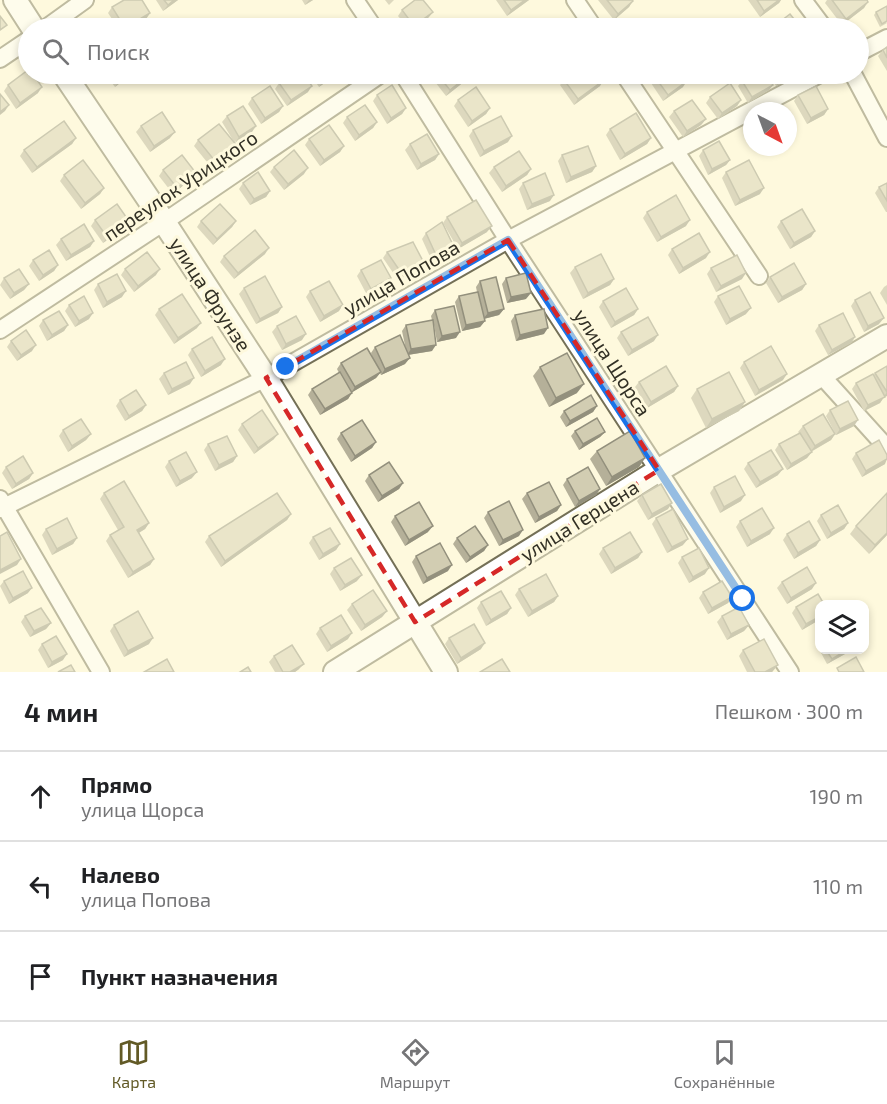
<!DOCTYPE html>
<html lang="ru">
<head>
<meta charset="utf-8">
<style>
	:root { --surface:#fff; --page:#f6f6f6; --text:#202124; --muted:#757577; --line:#e0e0e0; --accent:#625a26 }
	body { margin:0; font-family:"Exo 2",sans-serif; background:var(--page); color:var(--text) }
	.controls { position:absolute; right:18px; bottom:18px; display:grid; overflow:hidden; border-radius:12px; box-shadow:0 3px 9px #0003 }
	.controls button { width:54px; height:54px; display:grid; place-items:center; padding:0; border:0; border-bottom:2px solid var(--line); background:var(--surface); color:var(--text); font:30px sans-serif }
	.compass { position:absolute; left:743px; top:102px; width:54px; height:54px; border-radius:50%; background:var(--surface); box-shadow:0 3px 9px #0003; rotate:139deg }
	.stop { position:absolute; width:18px; height:18px; margin:-14px; border:4px solid #1a73e8; border-radius:50%; background:#fff }
	.stop.end { background:#1a73e8; border-color:#fff; box-shadow:0 2px 6px #0008 }
	.list { margin:0; padding:0; list-style:none }
	h2 { display:flex; justify-content:space-between; align-items:center; height:78px; margin:0; padding:0 24px; font-size:26px }
	h2 small { font-size:20px; font-weight:400; color:var(--muted) }
	.list li { display:grid; grid-template-columns:39px 1fr auto; gap:18px; align-items:center; box-sizing:border-box; height:90px; padding:0 24px; border-top:2px solid var(--line) }
	.list b { display:block; font-size:22px; white-space:nowrap }
	.list p { margin:0; font-size:20px; white-space:nowrap; color:var(--muted) }
	.list em { font-size:20px; font-style:normal; color:var(--muted) }
	.icon { flex:none; width:33px; height:33px; fill:none; stroke:currentColor; stroke-width:2; stroke-linecap:round; stroke-linejoin:round }
	.map { position:relative; flex:none; width:887px; height:672px; overflow:hidden }
	.search { position:absolute; background:var(--surface); box-shadow:0 3px 9px #0003; left:18px; right:18px; top:18px; height:66px; display:flex; align-items:center; gap:15px; box-sizing:border-box; padding:0 21px; border-radius:33px; color:var(--muted); font-size:22px }
	.sheet { height:348px; background:var(--surface) }
	nav { display:flex; justify-content:space-around; align-items:center; box-sizing:border-box; height:84px; border-top:2px solid var(--line); background:var(--surface); font-size:16px; color:var(--muted) }
	nav a { display:grid; justify-items:center; gap:3px }
	nav .on { color:var(--accent) }
	.map>svg:first-child { display:block }
</style>
</head>
<body>
<div class="map">
<svg width="887" height="672" viewBox="0 0 887 672">
	<rect width="100%" height="100%" fill="#fef9dd"/>
	<g fill="none" stroke-linecap="round" stroke-linejoin="round">
		<g stroke="#747057" stroke-width="20">
			<g id="street">
				<path d="M355 0 374 28"/>
				<path d="M575 0 594 28"/>
				<path d="M803 0 824 28"/>
				<path d="M46 28 85 0"/>
				<path d="M858 53 887 38"/>
				<path d="M0 59 28 40"/>
				<path d="M403 74 508 240 790 672"/>
				<path d="M624 74 759 276"/>
				<path d="M853 74 887 138"/>
				<path d="M0 330 164 222 381 74"/>
				<path d="M821 375 887 448"/>
				<path d="M0 499 101 672"/>
				<path d="M0 509 266 378 508 240 820 74"/>
			</g>
		</g>
		<g stroke="#747057" stroke-width="26">
			<g id="secondary">
				<path d="M15 0 33 28"/>
				<path d="M64 74 164 222 266 378 446 672"/>
				<path d="M335 672 659 470 887 336"/>
			</g>
		</g>
		<use href="#street" stroke="#fff" stroke-width="16"/>
		<use href="#secondary" stroke="#fff" stroke-width="22"/>
	</g>
	<g fill="#b5b099">
		<path d="M156 0H178L163 11Z"/>
		<path d="M302 0H313L305 5Z"/>
		<path d="M385 0H394L389 5Z"/>
		<path d="M496 0H529L507 16Z"/>
		<path d="M598 0H632L629 7 614 20Z"/>
		<path d="M748 0H781L779 3 760 17Z"/>
		<path d="M827 0H867L864 8 842 25 825 3Z"/>
		<path d="M112 7 150 13 146 19 130 28H118L108 13Z"/>
		<path d="M402 10 433 12 428 18 415 28H408L398 16Z"/>
		<path d="M876 12 887 23 880 27 874 15Z"/>
		<path d="M887 47V71L878 56 883 50Z"/>
		<path d="M105 74H131L115 87Z"/>
		<path d="M310 74H337L319 87Z"/>
		<path d="M435 74H468L465 81 446 96 432 78Z"/>
		<path d="M769 74H800L776 86Z"/>
		<path d="M655 77 683 87 663 101 651 83Z"/>
		<path d="M564 80 600 86 574 105 560 85Z"/>
		<path d="M742 81 773 85 769 90 748 103 738 86Z"/>
		<path d="M279 83 308 92 287 106 275 89Z"/>
		<path d="M8 85 38 93 16 109 4 91Z"/>
		<path d="M377 95 406 108 402 114 387 124 373 101Z"/>
		<path d="M798 95 828 109 824 115 807 124 794 101Z"/>
		<path d="M710 97 741 100 737 106 718 119 706 103Z"/>
		<path d="M252 98 283 106 279 112 261 124 248 104Z"/>
		<path d="M458 100 490 108 486 114 468 127 454 106Z"/>
		<path d="M674 111 706 119 701 125 683 137 669 117Z"/>
		<path d="M227 116 252 132 235 142 234 152 211 167 194 146 198 140 234 142 222 122Z"/>
		<path d="M347 117 377 122 373 128 355 141 343 123Z"/>
		<path d="M752 120V144L744 129 748 123Z"/>
		<path d="M141 126 170 138 150 152 136 132Z"/>
		<path d="M610 129 651 138 647 144 620 160 606 135Z"/>
		<path d="M473 130 508 142 480 157 469 136Z"/>
		<path d="M76 138 72 144 32 173 20 156 24 150Z"/>
		<path d="M309 139 344 146 340 152 320 166 305 145Z"/>
		<path d="M410 144 439 154 435 160 417 170 405 150Z"/>
		<path d="M703 150 730 160 726 165 708 175 699 156Z"/>
		<path d="M562 155 596 166 592 172 566 183 558 161Z"/>
		<path d="M274 167 304 174 284 190 270 172Z"/>
		<path d="M494 167 531 169 527 175 502 192 489 173Z"/>
		<path d="M163 170 196 173 192 178 173 194 159 176Z"/>
		<path d="M726 172 760 194 735 206 722 178Z"/>
		<path d="M64 175 104 188 100 194 81 209 60 181Z"/>
		<path d="M243 183 270 191 266 197 250 205 239 189Z"/>
		<path d="M523 183 550 201 527 210 519 189Z"/>
		<path d="M887 183V212H886L875 193 879 187Z"/>
		<path d="M647 212 686 226 657 242 643 218Z"/>
		<path d="M447 217 487 232 458 249 443 223Z"/>
		<path d="M95 220 125 227 103 243 91 226Z"/>
		<path d="M201 221H236L232 227 213 245 197 227Z"/>
		<path d="M781 221 815 231 811 237 790 249 777 227Z"/>
		<path d="M426 233 450 253 432 261 422 239Z"/>
		<path d="M61 239 94 241 90 247 66 261 56 245Z"/>
		<path d="M672 249 706 258 679 274 668 255Z"/>
		<path d="M387 252 419 269 398 280 383 258Z"/>
		<path d="M265 254 234 279 220 262 224 256Z"/>
		<path d="M33 260 58 265 54 271 39 281 29 266Z"/>
		<path d="M575 267 614 279 610 285 583 299 570 273Z"/>
		<path d="M711 268 742 279 716 292 707 274Z"/>
		<path d="M125 269 156 275 134 292 121 275Z"/>
		<path d="M361 270 387 284 367 295 357 276Z"/>
		<path d="M770 277 806 284 802 290 778 303 766 283Z"/>
		<path d="M4 278 29 284 24 290 10 299 0 285Z"/>
		<path d="M506 278 526 299 507 303 502 284Z"/>
		<path d="M480 281 504 309 499 315 484 319 485 321 480 327 462 331 455 302 459 296 477 292 476 287Z"/>
		<path d="M98 284 122 297 103 308 94 290Z"/>
		<path d="M887 285V305L880 293 884 287Z"/>
		<path d="M244 288 282 307 278 313 256 324 239 294Z"/>
		<path d="M310 291 339 311 320 322 306 297Z"/>
		<path d="M718 296 746 314 726 325 714 302Z"/>
		<path d="M855 300 879 324 864 332 851 306Z"/>
		<path d="M603 301 638 309 634 315 611 328 599 307Z"/>
		<path d="M69 305 89 319 75 327 65 311Z"/>
		<path d="M159 309 197 328 174 344 155 315Z"/>
		<path d="M435 310 456 338 437 342 434 325 432 351 408 355 405 364 381 375 380 373 376 378 352 392 348 399 320 415 308 395 312 389 339 373 337 369 341 363 374 361 371 353 375 347 406 350 402 331 406 325 432 320 431 316Z"/>
		<path d="M515 315 544 334 516 341 511 321Z"/>
		<path d="M43 320 68 325 64 331 47 341 39 326Z"/>
		<path d="M819 325 855 337 851 343 828 355 815 331Z"/>
		<path d="M277 326 302 340 282 350 272 332Z"/>
		<path d="M621 332 654 341 628 356 617 338Z"/>
		<path d="M11 341 32 351 17 361 7 347Z"/>
		<path d="M192 349 221 365 201 377 188 355Z"/>
		<path d="M744 362 783 380 755 396 740 368Z"/>
		<path d="M887 366V396L884 397 880 403 864 411 852 389 856 383 873 375 875 373Z"/>
		<path d="M540 367 577 393 549 407 533 376Z"/>
		<path d="M164 373 190 384 168 395 159 379Z"/>
		<path d="M639 382 678 386 674 392 647 408 635 387Z"/>
		<path d="M697 389 745 402 739 411 706 428 691 398Z"/>
		<path d="M120 400 146 405 142 411 125 421 116 406Z"/>
		<path d="M597 406 593 412 566 427 560 417 564 411Z"/>
		<path d="M830 410 854 426 836 435 826 416Z"/>
		<path d="M242 424 274 439 254 454 238 430Z"/>
		<path d="M803 426 835 434 831 440 811 452 807 458 787 470 775 450 779 444 799 433 798 432Z"/>
		<path d="M63 430 91 434 86 440 68 452 59 436Z"/>
		<path d="M575 431 605 432 600 437 579 450 571 436Z"/>
		<path d="M341 433 376 442 372 448 351 462 337 439Z"/>
		<path d="M208 444 237 456 233 462 215 471 204 450Z"/>
		<path d="M597 451 645 458 639 467 606 486 590 459Z"/>
		<path d="M856 453 885 464 862 477 852 459Z"/>
		<path d="M169 461 192 478 176 487 165 467Z"/>
		<path d="M748 463 778 475 756 488 744 469Z"/>
		<path d="M6 467 33 473 29 479 12 489 2 473Z"/>
		<path d="M369 475 403 483 399 489 378 502 365 481Z"/>
		<path d="M567 479 600 489 596 495 575 507 563 485Z"/>
		<path d="M714 487 741 501 720 513 710 493Z"/>
		<path d="M104 493 149 523 145 529 139 533 154 559 150 565 128 578 106 541 110 535 118 530 100 499Z"/>
		<path d="M527 493 561 505 557 511 535 523 522 499Z"/>
		<path d="M642 495 668 509 648 520 637 501Z"/>
		<path d="M488 512 519 536 499 546 484 518Z"/>
		<path d="M291 514 287 520 221 567 205 542 209 536Z"/>
		<path d="M821 515 848 523 844 529 827 539 817 521Z"/>
		<path d="M395 516 428 532 405 546 391 522Z"/>
		<path d="M656 518 683 545 667 553 652 524Z"/>
		<path d="M740 521 770 534 747 547 736 527Z"/>
		<path d="M856 526 887 535 869 554 850 534Z"/>
		<path d="M46 529 77 538 73 544 52 555 42 535Z"/>
		<path d="M787 534 820 540 816 546 794 559 783 540Z"/>
		<path d="M313 537 340 544 336 550 319 560 309 543Z"/>
		<path d="M457 538 488 545 484 551 466 563 453 544Z"/>
		<path d="M603 548 642 552 638 558 611 574 599 554Z"/>
		<path d="M416 556 448 571 423 584 412 562Z"/>
		<path d="M682 557 705 574 689 583 678 563Z"/>
		<path d="M334 568 357 581 340 591 330 574Z"/>
		<path d="M4 581 28 593 9 604 0 586Z"/>
		<path d="M782 582 812 589 787 604 777 588Z"/>
		<path d="M519 589 558 596 554 602 528 617 515 595Z"/>
		<path d="M703 592 732 597 728 603 708 614 699 598Z"/>
		<path d="M481 602 511 608 507 614 486 626 477 608Z"/>
		<path d="M352 604 387 611 382 617 361 631 347 610Z"/>
		<path d="M819 604V620L802 630 792 613 796 607Z"/>
		<path d="M25 616 51 623 46 629 30 637 21 622Z"/>
		<path d="M722 616 749 625 744 631 727 640 717 622Z"/>
		<path d="M114 625 149 644 124 657 110 631Z"/>
		<path d="M320 628 348 639 327 652 316 634Z"/>
		<path d="M449 638 481 649 457 664 445 644Z"/>
		<path d="M42 644 63 660 48 668 38 650Z"/>
		<path d="M819 649 848 650 845 654 827 664Z"/>
		<path d="M743 650 778 665 772 672H747L739 656Z"/>
		<path d="M274 656 299 669 295 672H275L269 662Z"/>
	</g>
	<g fill="#93907d">
		<path d="M174 0H178L163 11 168 5Z"/>
		<path d="M309 0H313L305 5Z"/>
		<path d="M525 0H529L507 16 511 10Z"/>
		<path d="M779 0H781L779 3 760 17 764 11Z"/>
		<path d="M633 1 629 7 614 20 618 14Z"/>
		<path d="M868 2 864 8 842 25 846 19Z"/>
		<path d="M433 12 428 18 415 28H413L414 26Z"/>
		<path d="M150 13 146 19 130 28H125Z"/>
		<path d="M128 74H131L115 87 119 81Z"/>
		<path d="M333 74H337L319 87 323 81Z"/>
		<path d="M793 74H800L776 86 780 80Z"/>
		<path d="M469 75 465 81 446 96 450 90Z"/>
		<path d="M604 80 600 86 574 105 578 99Z"/>
		<path d="M687 81 683 87 663 101 668 95Z"/>
		<path d="M773 85 769 90 748 103 752 97Z"/>
		<path d="M312 86 308 92 287 106 291 100Z"/>
		<path d="M42 87 38 93 16 109 20 103Z"/>
		<path d="M741 100 737 106 718 119 722 113Z"/>
		<path d="M9 105 5 111 0 115V112Z"/>
		<path d="M283 106 279 112 261 124 265 118Z"/>
		<path d="M406 108 402 114 387 124 391 118Z"/>
		<path d="M490 108 486 114 468 127 472 121Z"/>
		<path d="M828 109 824 115 807 124 811 118Z"/>
		<path d="M706 119 701 125 683 137 687 131Z"/>
		<path d="M377 122 373 128 355 141 359 135Z"/>
		<path d="M256 126 252 132 235 143 239 137Z"/>
		<path d="M175 132 170 138 150 152 154 146Z"/>
		<path d="M512 136 508 142 480 157 484 151Z"/>
		<path d="M76 138 72 144 32 173 37 167Z"/>
		<path d="M651 138 647 144 620 160 625 154Z"/>
		<path d="M344 146 340 152 320 166 324 160Z"/>
		<path d="M238 147 234 152 211 167 215 161Z"/>
		<path d="M439 154 435 160 417 170 421 164Z"/>
		<path d="M730 160 726 165 708 175 712 169Z"/>
		<path d="M596 166 592 172 566 183 571 177Z"/>
		<path d="M308 168 304 174 284 190 288 184Z"/>
		<path d="M531 169 527 175 502 192 506 186Z"/>
		<path d="M196 173 192 178 173 194 177 188Z"/>
		<path d="M104 188 100 194 81 209 85 203Z"/>
		<path d="M764 188 760 194 735 206 740 200Z"/>
		<path d="M270 191 266 197 250 205 254 199Z"/>
		<path d="M554 195 550 201 527 210 532 204Z"/>
		<path d="M690 220 686 226 657 242 661 237Z"/>
		<path d="M129 221 125 227 103 243 107 237Z"/>
		<path d="M236 221 232 227 213 245 217 239Z"/>
		<path d="M492 226 487 232 458 249 462 243Z"/>
		<path d="M815 231 811 237 790 249 794 243Z"/>
		<path d="M94 241 90 247 66 261 71 255Z"/>
		<path d="M454 247 450 253 432 261 436 255Z"/>
		<path d="M269 248 265 254 234 279 238 273Z"/>
		<path d="M710 252 706 258 679 274 683 268Z"/>
		<path d="M424 263 419 269 398 280 402 274Z"/>
		<path d="M58 265 54 271 39 281 43 275Z"/>
		<path d="M160 269 156 275 134 292 138 286Z"/>
		<path d="M746 273 742 279 716 292 721 286Z"/>
		<path d="M391 278 387 284 367 295 371 289Z"/>
		<path d="M614 279 610 285 583 299 588 293Z"/>
		<path d="M29 284 24 290 10 299 14 293Z"/>
		<path d="M806 284 802 290 778 303 782 297Z"/>
		<path d="M126 291 122 297 103 308 107 302Z"/>
		<path d="M531 293 526 299 507 303 511 297Z"/>
		<path d="M343 305 339 311 320 322 324 316Z"/>
		<path d="M282 307 278 313 256 324 260 319Z"/>
		<path d="M751 308 746 314 726 325 730 319Z"/>
		<path d="M504 309 499 315 483 319 488 313Z"/>
		<path d="M638 309 634 315 611 328 615 322Z"/>
		<path d="M93 313 89 319 75 327 79 321Z"/>
		<path d="M884 318 879 324 864 332 868 326Z"/>
		<path d="M485 321 480 327 462 331 466 325Z"/>
		<path d="M201 323 197 328 174 344 178 338Z"/>
		<path d="M68 325 64 331 47 341 52 335Z"/>
		<path d="M548 328 544 334 516 341 520 335Z"/>
		<path d="M460 332 456 338 437 342 442 336Z"/>
		<path d="M306 334 302 340 282 350 286 344Z"/>
		<path d="M658 335 654 341 628 356 632 350Z"/>
		<path d="M855 337 851 343 828 355 832 350Z"/>
		<path d="M36 345 32 351 17 361 21 355Z"/>
		<path d="M436 345 432 351 407 355 411 349Z"/>
		<path d="M410 358 405 364 381 375 385 369Z"/>
		<path d="M225 359 221 365 201 377 205 371Z"/>
		<path d="M381 372 376 378 351 393 355 387Z"/>
		<path d="M787 374 783 380 755 396 759 390Z"/>
		<path d="M194 378 190 384 168 395 172 389Z"/>
		<path d="M584 384 577 393 549 407 556 398Z"/>
		<path d="M678 386 674 392 647 408 651 402Z"/>
		<path d="M887 392V396L884 397 880 403 864 411 868 405 883 398Z"/>
		<path d="M352 393 348 399 320 415 325 409Z"/>
		<path d="M745 402 739 411 706 428 712 419Z"/>
		<path d="M146 405 142 411 125 421 129 416Z"/>
		<path d="M597 406 593 412 566 427 570 421Z"/>
		<path d="M858 420 854 426 836 435 840 429Z"/>
		<path d="M605 432 600 437 579 450 583 444Z"/>
		<path d="M91 434 86 440 68 452 72 446Z"/>
		<path d="M278 434 274 439 254 454 258 448Z"/>
		<path d="M835 434 831 440 810 452 815 446Z"/>
		<path d="M376 442 372 448 351 462 355 456Z"/>
		<path d="M812 452 807 458 787 470 791 464Z"/>
		<path d="M237 456 233 462 215 471 219 465Z"/>
		<path d="M645 458 639 467 606 486 612 477Z"/>
		<path d="M887 459 885 464 862 477 866 471Z"/>
		<path d="M783 469 778 475 756 488 760 482Z"/>
		<path d="M197 472 192 478 176 487 180 481Z"/>
		<path d="M33 473 29 479 12 489 16 484Z"/>
		<path d="M403 483 399 489 378 502 382 496Z"/>
		<path d="M600 489 596 495 575 507 579 501Z"/>
		<path d="M745 495 741 501 720 513 724 507Z"/>
		<path d="M672 503 668 509 648 520 652 514Z"/>
		<path d="M561 505 557 511 535 523 539 517Z"/>
		<path d="M291 514 287 520 221 567 225 561Z"/>
		<path d="M149 523 145 529 133 536 137 530Z"/>
		<path d="M848 523 844 529 827 539 831 533Z"/>
		<path d="M433 526 428 532 405 546 409 540Z"/>
		<path d="M774 528 770 534 747 547 751 541Z"/>
		<path d="M523 530 519 536 499 546 503 540Z"/>
		<path d="M887 533V535L869 554 875 545Z"/>
		<path d="M77 538 73 544 52 555 57 549Z"/>
		<path d="M688 539 683 545 667 553 672 547Z"/>
		<path d="M820 540 816 546 794 559 798 553Z"/>
		<path d="M340 544 336 550 319 560 323 554Z"/>
		<path d="M488 545 484 551 466 563 470 557Z"/>
		<path d="M642 552 638 558 611 574 615 568Z"/>
		<path d="M21 559 17 565 0 574V570Z"/>
		<path d="M154 559 150 565 128 578 133 572Z"/>
		<path d="M452 565 448 571 423 584 427 578Z"/>
		<path d="M709 568 705 574 689 583 693 577Z"/>
		<path d="M362 575 357 581 340 591 345 585Z"/>
		<path d="M816 583 812 589 787 604 791 598Z"/>
		<path d="M32 588 28 593 9 604 13 598Z"/>
		<path d="M558 596 554 602 528 617 532 611Z"/>
		<path d="M732 597 728 603 708 614 712 608Z"/>
		<path d="M511 608 507 614 486 626 491 620Z"/>
		<path d="M387 611 382 617 361 631 365 625Z"/>
		<path d="M819 617V620L802 630 806 624Z"/>
		<path d="M51 623 46 629 30 637 34 631Z"/>
		<path d="M749 625 744 631 727 640 731 634Z"/>
		<path d="M352 633 348 639 327 652 331 646Z"/>
		<path d="M153 638 149 644 124 657 128 651Z"/>
		<path d="M485 643 481 649 457 664 461 658Z"/>
		<path d="M847 650H848L845 654 827 664 832 659Z"/>
		<path d="M67 654 63 660 48 668 52 662Z"/>
		<path d="M304 664 299 669 295 672H290Z"/>
		<path d="M778 665 772 672H765Z"/>
	</g>
	<g fill="#d2cdb2" stroke="#93907d" stroke-width="1.5">
		<path d="M124 0H142L150 13 125 28 112 7Z"/>
		<path d="M164 0H174L168 5Z"/>
		<path d="M415 0H423L433 12 414 26 402 10Z"/>
		<path d="M504 0H525L511 10Z"/>
		<path d="M607 0H632L633 1 618 14Z"/>
		<path d="M757 0H779L764 11Z"/>
		<path d="M832 0H867L868 2 846 19Z"/>
		<path d="M887 6V21L882 24 876 12Z"/>
		<path d="M790 14 801 28H772Z"/>
		<path d="M0 16 7 25 0 30Z"/>
		<path d="M103 23 107 28H97Z"/>
		<path d="M650 24 653 28H643Z"/>
		<path d="M887 47V58L883 50Z"/>
		<path d="M28 70V74H33L42 87 20 103 8 85Z"/>
		<path d="M113 74H128L119 81Z"/>
		<path d="M293 74H303L312 86 291 100 279 83Z"/>
		<path d="M318 74H333L323 81Z"/>
		<path d="M437 74H468L469 75 450 90Z"/>
		<path d="M573 74H599L604 80 578 99 564 80Z"/>
		<path d="M660 74H682L687 81 668 95 655 77Z"/>
		<path d="M754 74H766L773 85 752 97 742 81Z"/>
		<path d="M776 74H793L780 80Z"/>
		<path d="M730 83 741 100 722 113 710 97Z"/>
		<path d="M392 85 406 108 391 118 377 95Z"/>
		<path d="M270 86 283 106 265 118 252 98Z"/>
		<path d="M816 86 828 109 811 118 798 95Z"/>
		<path d="M476 87 490 108 472 121 458 100Z"/>
		<path d="M0 94 9 105 0 112Z"/>
		<path d="M692 100 706 119 687 131 674 111Z"/>
		<path d="M365 105 377 122 359 135 347 117Z"/>
		<path d="M243 106 256 126 239 137 227 116Z"/>
		<path d="M162 112 175 132 154 146 141 126Z"/>
		<path d="M636 113 651 138 625 154 610 129Z"/>
		<path d="M501 116 512 136 484 151 473 130Z"/>
		<path d="M752 120V130L748 123Z"/>
		<path d="M64 121 76 138 37 167 24 150Z"/>
		<path d="M219 124 238 147 215 161 198 140Z"/>
		<path d="M329 125 344 146 324 160 309 139Z"/>
		<path d="M427 134 439 154 421 164 410 144Z"/>
		<path d="M719 141 730 160 712 169 703 150Z"/>
		<path d="M588 146 596 166 571 177 562 155Z"/>
		<path d="M294 150 308 168 288 184 274 167Z"/>
		<path d="M519 151 531 169 506 186 494 167Z"/>
		<path d="M182 155 196 173 177 188 163 170Z"/>
		<path d="M83 160 104 188 85 203 64 175Z"/>
		<path d="M749 160 764 188 740 200 726 172Z"/>
		<path d="M258 172 270 191 254 199 243 183Z"/>
		<path d="M545 173 554 195 532 204 523 183Z"/>
		<path d="M887 183V201L879 187Z"/>
		<path d="M676 195 690 220 661 237 647 212Z"/>
		<path d="M476 200 492 226 462 243 447 217Z"/>
		<path d="M117 204 129 221 107 237 95 220Z"/>
		<path d="M220 204 236 221 217 239 201 221Z"/>
		<path d="M802 209 815 231 794 243 781 221Z"/>
		<path d="M442 222 454 247 436 255 426 233Z"/>
		<path d="M84 224 94 241 71 255 61 239Z"/>
		<path d="M255 230 269 248 238 273 224 256Z"/>
		<path d="M699 233 710 252 683 268 672 249Z"/>
		<path d="M413 242 424 263 402 274 387 252Z"/>
		<path d="M49 250 58 265 43 275 33 260Z"/>
		<path d="M147 252 160 269 138 286 125 269Z"/>
		<path d="M601 254 614 279 588 293 575 267Z"/>
		<path d="M737 255 746 273 721 286 711 268Z"/>
		<path d="M381 260 391 278 371 289 361 270Z"/>
		<path d="M794 263 806 284 782 297 770 277Z"/>
		<path d="M19 269 29 284 14 293 4 278Z"/>
		<path d="M526 273 531 293 511 297 506 278Z"/>
		<path d="M117 274 126 291 107 302 98 284Z"/>
		<path d="M265 276 282 307 260 319 244 288Z"/>
		<path d="M496 277 504 309 488 313 480 281Z"/>
		<path d="M329 281 343 305 324 316 310 291Z"/>
		<path d="M739 286 751 308 730 319 718 296Z"/>
		<path d="M626 288 638 309 615 322 603 301Z"/>
		<path d="M478 292 485 321 466 325 459 296Z"/>
		<path d="M870 292 884 318 868 326 855 300Z"/>
		<path d="M182 294 201 323 178 338 159 309Z"/>
		<path d="M84 296 93 313 79 321 69 305Z"/>
		<path d="M454 306 460 332 442 336 435 310Z"/>
		<path d="M544 309 548 328 520 335 515 315Z"/>
		<path d="M59 311 68 325 52 335 43 320Z"/>
		<path d="M843 313 855 337 832 350 819 325Z"/>
		<path d="M296 316 306 334 286 344 277 326Z"/>
		<path d="M648 317 658 335 632 350 621 332Z"/>
		<path d="M433 320 436 345 411 349 406 325Z"/>
		<path d="M26 330 36 345 21 355 11 341Z"/>
		<path d="M400 335 410 358 385 369 375 347Z"/>
		<path d="M212 337 225 359 205 371 192 349Z"/>
		<path d="M771 346 787 374 759 390 744 362Z"/>
		<path d="M367 348 381 372 355 387 341 363Z"/>
		<path d="M567 353 584 384 556 398 540 367Z"/>
		<path d="M186 362 194 378 172 389 164 373Z"/>
		<path d="M666 366 678 386 651 402 639 382Z"/>
		<path d="M887 366V392L875 373Z"/>
		<path d="M340 372 352 393 325 409 312 389Z"/>
		<path d="M729 372 745 402 712 419 697 389Z"/>
		<path d="M873 374 885 397 868 405 856 383Z"/>
		<path d="M136 390 146 405 129 416 120 400Z"/>
		<path d="M591 395 597 406 570 421 564 411Z"/>
		<path d="M848 401 858 420 840 429 830 410Z"/>
		<path d="M262 410 278 434 258 448 242 424Z"/>
		<path d="M823 414 835 434 815 446 803 426Z"/>
		<path d="M597 418 605 432 583 444 575 431Z"/>
		<path d="M81 419 91 434 72 446 63 430Z"/>
		<path d="M362 420 376 442 355 456 341 433Z"/>
		<path d="M630 431 645 458 612 477 597 451Z"/>
		<path d="M800 433 812 452 791 464 779 444Z"/>
		<path d="M227 436 237 456 219 465 208 444Z"/>
		<path d="M879 440 887 455V459L866 471 856 453Z"/>
		<path d="M771 450 783 469 760 482 748 463Z"/>
		<path d="M186 452 197 472 180 481 169 461Z"/>
		<path d="M23 456 33 473 16 484 6 467Z"/>
		<path d="M389 462 403 483 382 496 369 475Z"/>
		<path d="M588 467 600 489 579 501 567 479Z"/>
		<path d="M735 476 745 495 724 507 714 487Z"/>
		<path d="M124 481 149 523 137 530 154 559 133 572 110 535 124 527 104 493Z"/>
		<path d="M549 482 561 505 539 517 527 493Z"/>
		<path d="M661 484 672 503 652 514 642 495Z"/>
		<path d="M277 493 291 514 225 561 209 536Z"/>
		<path d="M887 493V533L875 545 856 526Z"/>
		<path d="M509 501 523 530 503 540 488 512Z"/>
		<path d="M419 502 433 526 409 540 395 516Z"/>
		<path d="M838 505 848 523 831 533 821 515Z"/>
		<path d="M762 508 774 528 751 541 740 521Z"/>
		<path d="M673 509 688 539 672 547 656 518Z"/>
		<path d="M67 518 77 538 57 549 46 529Z"/>
		<path d="M809 521 820 540 798 553 787 534Z"/>
		<path d="M475 526 488 545 470 557 457 538Z"/>
		<path d="M330 528 340 544 323 554 313 537Z"/>
		<path d="M7 532 21 559 0 570V536Z"/>
		<path d="M630 532 642 552 615 568 603 548Z"/>
		<path d="M440 543 452 565 427 578 416 556Z"/>
		<path d="M699 548 709 568 693 577 682 557Z"/>
		<path d="M351 558 362 575 345 585 334 568Z"/>
		<path d="M807 567 816 583 791 598 782 582Z"/>
		<path d="M23 571 32 588 13 598 4 581Z"/>
		<path d="M546 574 558 596 532 611 519 589Z"/>
		<path d="M722 581 732 597 712 608 703 592Z"/>
		<path d="M373 590 387 611 365 625 352 604Z"/>
		<path d="M501 591 511 608 491 620 481 602Z"/>
		<path d="M818 594 824 604H819V617L806 624 796 607Z"/>
		<path d="M739 607 749 625 731 634 722 616Z"/>
		<path d="M41 608 51 623 34 631 25 616Z"/>
		<path d="M138 611 153 638 128 651 114 625Z"/>
		<path d="M341 615 352 633 331 646 320 628Z"/>
		<path d="M474 624 485 643 461 658 449 638Z"/>
		<path d="M56 636 67 654 52 662 42 644Z"/>
		<path d="M764 639 778 665 765 672H755L743 650Z"/>
		<path d="M292 645 304 664 290 672H283L274 656Z"/>
		<path d="M826 650H847L832 659Z"/>
		<path d="M856 657 864 672H839L837 668Z"/>
		<path d="M167 659 174 672H144Z"/>
		<path d="M502 659 510 672H480Z"/>
		<path d="M71 665 75 672H58Z"/>
		<path d="M248 667 251 672H240Z"/>
	</g>
	<g fill="none" stroke-linecap="round" stroke-linejoin="round">
		<path stroke="#1a73e8" stroke-width="8" d="M286 367 508 240 743 599"/>
	</g>
	<path d="M0 0H887V672H0ZM508 240 659 470 415 622 266 378Z" fill="#fef9dd" fill-opacity=".55" fill-rule="evenodd"/>
	<path fill="none" stroke="#d62828" stroke-width="4.5" stroke-dasharray="12 8" stroke-linejoin="round" d="M508 240 659 470 415 622 266 378Z"/>
	<g text-anchor="middle" dominant-baseline="central" stroke-width="6" stroke-linejoin="round" paint-order="stroke">
		<g font-size="20" fill="#323025" stroke="#fef9dd">
			<text transform="translate(180 185) rotate(-34)">переулок Урицкого</text>
			<text transform="translate(401 277) rotate(-30)">улица Попова</text>
			<text transform="translate(211 294) rotate(57)">улица Фрунзе</text>
			<text transform="translate(613 362) rotate(57)">улица Щорса</text>
			<text transform="translate(579 520) rotate(-32)">улица Герцена</text>
		</g>
	</g>
</svg>
<div class="controls">
<button><svg class="icon" aria-label="layers" viewBox="0 0 24 24"><path d="M12 4l9 5-9 5-9-5zM3 14l9 5 9-5"/></svg></button>
</div>
<svg class="compass" viewBox="-18 -18 36 36"><path d="M0-13l5 13h-10z" fill="#e53935"/><path d="M0 13l5-13h-10z" fill="#757577"/></svg>
<div class="stop" style="left:743px;top:599px"></div>
<div class="stop end" style="left:286px;top:367px"></div>
<div class="search"><svg class="icon" aria-label="search" viewBox="0 0 24 24"><circle cx="10" cy="10" r="6"/><path d="M15 15l6 6"/></svg>Поиск</div>
</div>
<section class="sheet">
<h2>4 мин<small>Пешком · 300 m</small></h2>
<ul class="list">
<li><svg class="icon" aria-label="ahead" viewBox="0 0 24 24"><path d="M12 20V5M6 11l6-6 6 6"/></svg><div><b>Прямо</b><p>улица Щорса</p></div><em>190 m</em></li>
<li><svg class="icon" aria-label="left" viewBox="0 0 24 24"><path d="M17 20v-9H6M10 6l-5 5 5 5"/></svg><div><b>Налево</b><p>улица Попова</p></div><em>110 m</em></li>
<li><svg class="icon" aria-label="arrive" viewBox="0 0 24 24"><path d="M6 21V4h12l-3 4 3 4H6"/></svg><div><b>Пункт назначения</b></div></li>
</ul>
</section>
<nav>
<a class="on"><svg class="icon" aria-label="map" viewBox="0 0 24 24"><path d="M3 6l6-2 6 2 6-2v14l-6 2-6-2-6 2zM9 4v14M15 6v14"/></svg>Карта</a>
<a><svg class="icon" aria-label="directions" viewBox="0 0 24 24"><path d="M12 3l9 9-9 9-9-9zM9 14v-3h6M13 9l2 2-2 2"/></svg>Маршрут</a>
<a><svg class="icon" aria-label="saved" viewBox="0 0 24 24"><path d="M7 4h10v16l-5-4-5 4z"/></svg>Сохранённые</a>
</nav>
</body>
</html>
